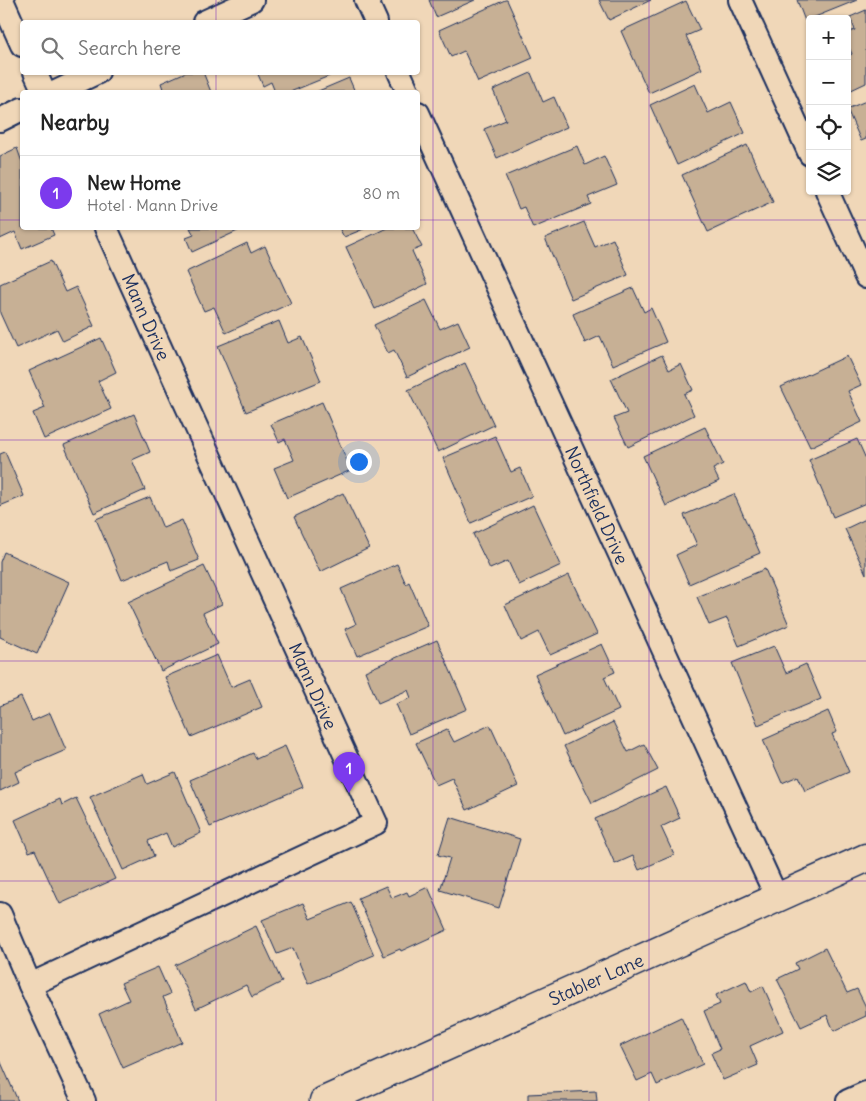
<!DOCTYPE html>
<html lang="en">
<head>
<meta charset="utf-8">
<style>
	:root { --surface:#fff; --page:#f6f6f6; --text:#222; --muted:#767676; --line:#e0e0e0; --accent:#7c3aed }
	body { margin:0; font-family:Delius,sans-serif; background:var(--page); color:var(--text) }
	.controls { position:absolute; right:15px; top:15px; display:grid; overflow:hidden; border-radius:5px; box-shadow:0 1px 4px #0004 }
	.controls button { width:45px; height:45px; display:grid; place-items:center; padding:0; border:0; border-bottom:1px solid var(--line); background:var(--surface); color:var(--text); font:25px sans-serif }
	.you { position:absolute; left:358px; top:461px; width:18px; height:18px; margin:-12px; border:4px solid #fff; border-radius:50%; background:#1a73e8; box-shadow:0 0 0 8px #1a73e833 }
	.badge { display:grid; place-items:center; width:32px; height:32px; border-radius:50%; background:var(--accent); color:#fff; font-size:16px; font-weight:700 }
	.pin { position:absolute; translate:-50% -41px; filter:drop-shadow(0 1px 2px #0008) }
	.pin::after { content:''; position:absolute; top:26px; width:18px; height:15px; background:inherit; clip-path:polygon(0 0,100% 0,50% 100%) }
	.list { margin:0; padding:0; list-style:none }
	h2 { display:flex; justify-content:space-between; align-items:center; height:65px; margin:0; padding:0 20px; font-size:21px }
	h2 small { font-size:16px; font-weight:400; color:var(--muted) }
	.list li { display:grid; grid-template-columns:32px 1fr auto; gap:15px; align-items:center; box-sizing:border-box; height:75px; padding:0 20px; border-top:1px solid var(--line) }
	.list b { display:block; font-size:19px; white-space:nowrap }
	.list p { margin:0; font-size:16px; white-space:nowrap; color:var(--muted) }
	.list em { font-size:16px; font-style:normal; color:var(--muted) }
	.icon { flex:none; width:28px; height:28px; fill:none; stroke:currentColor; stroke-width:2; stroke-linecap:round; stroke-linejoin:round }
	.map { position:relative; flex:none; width:866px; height:1101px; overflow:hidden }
	.search { position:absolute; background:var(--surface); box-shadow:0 1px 4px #0004; left:20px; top:20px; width:400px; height:55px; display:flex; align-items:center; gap:12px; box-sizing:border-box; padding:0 18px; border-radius:5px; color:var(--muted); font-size:19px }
	.panel { position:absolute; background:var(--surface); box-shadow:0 1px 4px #0004; left:20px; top:90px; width:400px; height:140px; border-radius:5px }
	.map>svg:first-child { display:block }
</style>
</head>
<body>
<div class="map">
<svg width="866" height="1101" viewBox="0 0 866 1101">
	<rect width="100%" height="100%" fill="#f0d7b8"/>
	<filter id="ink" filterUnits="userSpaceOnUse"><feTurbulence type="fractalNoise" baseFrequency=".02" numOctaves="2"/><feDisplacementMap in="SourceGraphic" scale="10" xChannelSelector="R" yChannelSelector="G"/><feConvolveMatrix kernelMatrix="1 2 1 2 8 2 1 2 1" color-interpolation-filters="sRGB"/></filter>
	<g filter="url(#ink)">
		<g fill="#c7b095" stroke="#1b2f5e">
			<path d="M429 0H475L436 17Z"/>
			<path d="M505 0H507L533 58 478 82 464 51 451 57 439 30Z"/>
			<path d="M599 0H651L609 20Z"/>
			<path d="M797 0H857L805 21Z"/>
			<path d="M686 1 700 30 686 36 702 69 649 93 621 31Z"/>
			<path d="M866 10V83L847 92V57L852 54 847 43V33L855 30 850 17Z"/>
			<path d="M186 72H203L211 92H162H164L161 83Z"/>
			<path d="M257 72H339L290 92H275L271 82 263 86Z"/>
			<path d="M531 73 543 102 554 97 567 127 497 158 484 129 506 120 493 90Z"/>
			<path d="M349 78 355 92H316Z"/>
			<path d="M695 84 708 113 731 102 745 133 677 165 650 105Z"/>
			<path d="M866 101V139L861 141 847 109Z"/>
			<path d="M747 145 773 202 708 232 682 175Z"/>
			<path d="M577 146 585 165 604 156 617 185 588 197 591 204 533 228 524 207 519 209 505 176Z"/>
			<path d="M17 148 22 162V228H51L54 235 22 249 15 232 0 239V156Z"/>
			<path d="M584 222 595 247 613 239 628 275 571 299 545 238Z"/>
			<path d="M190 228H244L192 252 186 238 194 235Z"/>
			<path d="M339 228H366L344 237Z"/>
			<path d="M387 228H412L422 247 412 251 427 284 375 309 346 247Z"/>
			<path d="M247 243 251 253 265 246 291 303 226 333 214 307 204 311 186 272Z"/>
			<path d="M51 261 65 292 76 287 94 326 63 341 57 329 16 348 0 313V284Z"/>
			<path d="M633 288 644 312 651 308 666 342 613 365 600 336 585 343 573 314Z"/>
			<path d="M426 300 440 329 458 321 470 347 407 377 394 350 388 353 374 325Z"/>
			<path d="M279 321 288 343 302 337 321 381 246 412 218 346Z"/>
			<path d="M101 338 116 372 98 381 111 409 44 439 33 413 45 408 29 371Z"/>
			<path d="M662 355 669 370 681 364 693 390 684 394 694 415 628 447 614 418 627 413 611 379Z"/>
			<path d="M847 356 861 385 848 391 862 422 810 447 781 387Z"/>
			<path d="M465 363 494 425 438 452 408 390Z"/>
			<path d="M322 402 351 470 287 498 274 468 294 460 285 439 279 442 271 424Z"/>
			<path d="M134 414 150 452 132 460 145 490 94 513 64 445Z"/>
			<path d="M705 427 723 464 713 469 719 481 666 506 643 456Z"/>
			<path d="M495 436 511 472 520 468 532 496 471 523 443 458Z"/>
			<path d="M857 439 866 459V503L833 517 809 460Z"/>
			<path d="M5 452 24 496 0 506V454Z"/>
			<path d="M343 493 369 548 320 572 294 517Z"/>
			<path d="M734 494 760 553 689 584 676 555 697 545 684 515Z"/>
			<path d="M150 497 163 528 182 520 199 560 171 571 168 561 122 580 96 519Z"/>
			<path d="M533 505 561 565 519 585 508 561 490 569 473 534Z"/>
			<path d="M866 519V574L845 529Z"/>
			<path d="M4 552 69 582 37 654 0 637V562Z"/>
			<path d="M397 564 406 584 409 582 428 626 357 656 345 629 356 624 341 589Z"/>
			<path d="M204 566 222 604 203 613 218 644 161 671 128 602Z"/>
			<path d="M765 569 789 625 739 646 727 618 709 625 697 597Z"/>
			<path d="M569 575 597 634 550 655 539 632 521 641 505 605Z"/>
			<path d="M437 640 467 709 409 734 396 704 411 698 408 690 378 703 365 671Z"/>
			<path d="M602 644 615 672 604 677 619 710 563 736 535 674Z"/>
			<path d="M774 646 786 673 806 664 821 699 758 725 732 663Z"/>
			<path d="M217 655 231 687 250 679 262 707 191 737 165 677Z"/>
			<path d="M21 697 32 721 50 713 66 750 15 772 19 782 0 791V706Z"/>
			<path d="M828 711 837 732 832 734 849 772 805 791 798 776 782 783 763 740Z"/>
			<path d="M613 722 628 752 644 744 658 770 592 803 564 746Z"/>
			<path d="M490 725 518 786 467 810 452 778 436 785 416 743 447 729 454 742Z"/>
			<path d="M285 746 303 787 210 827 190 780 253 753 256 759Z"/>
			<path d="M175 772 201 833 172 847 166 833 148 841 154 856 123 870 90 797 143 774 147 784Z"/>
			<path d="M666 787 680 818 661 827 674 855 639 870 633 856 615 864 595 819Z"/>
			<path d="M76 798 115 879 60 904 35 850 29 852 15 820 60 799 62 805Z"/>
			<path d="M450 817 520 839 499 908 440 890 450 858 438 855Z"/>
			<path d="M386 886 392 898 407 892 409 896 428 887 447 930 401 951 400 949 384 956 358 898Z"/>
			<path d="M351 902 374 955 308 984 293 948 277 954 262 920 303 903 310 919Z"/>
			<path d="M256 926 282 982 252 997 246 985 196 1009 175 965Z"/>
			<path d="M825 948 847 993 857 989 866 1007V1016L834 1031 827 1015 801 1027 777 979 798 969 795 963Z"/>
			<path d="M158 967 170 994 163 997 182 1042 123 1068 99 1014 129 1000 121 983Z"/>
			<path d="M746 981 751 992 763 986 783 1031 750 1046 758 1065 723 1080 711 1053 720 1049 704 1011 720 1004 716 995Z"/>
			<path d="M681 1017 703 1064 657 1085 652 1074 637 1081 620 1046Z"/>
			<path d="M0 1060 18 1101H0Z"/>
			<path d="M596 1091 597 1101H528V1094Z"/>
		</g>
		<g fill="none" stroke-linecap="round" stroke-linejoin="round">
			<g stroke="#1b2f5e" stroke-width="26">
				<g id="minor">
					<path d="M2 0 22 45"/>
					<path d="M366 0 376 22"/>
					<path d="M740 0 810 154"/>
					<path d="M204 22 252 0"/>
					<path d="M35 72 44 92"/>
					<path d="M399 72 408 92"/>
					<path d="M56 92 98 72"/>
					<path id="s1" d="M418 113 777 898"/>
					<path d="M0 120 22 109"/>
					<path d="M827 191 866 277"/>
					<path d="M0 914 30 985 84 1101"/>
					<path d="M30 985 376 823 106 228"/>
					<path d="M848 1101 866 1093"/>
				</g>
			</g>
			<g stroke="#1b2f5e" stroke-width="31">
				<g id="tertiary">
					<path id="s2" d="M324 1101 866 858"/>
				</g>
			</g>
			<use href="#minor" stroke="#f0d7b8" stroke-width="22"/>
			<use href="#tertiary" stroke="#f0d7b8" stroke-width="28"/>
		</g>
	</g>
	<path fill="none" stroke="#7b2cbf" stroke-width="1" stroke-opacity="0.55" d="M216 0V22M433 0V1101M649 0V1101M216 72V92M0 220H22M418 220H866M216 228V1101M0 440H866M0 661H866M0 881H866"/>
	<g text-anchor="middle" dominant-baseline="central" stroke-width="4" stroke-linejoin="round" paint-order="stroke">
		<g font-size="18" fill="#1b2f5e" stroke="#f0d7b8">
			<text transform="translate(146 317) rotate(66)">Mann Drive</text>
			<text stroke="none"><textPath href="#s1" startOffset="431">Northfield Drive</textPath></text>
			<text transform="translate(313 686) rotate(66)">Mann Drive</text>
			<text stroke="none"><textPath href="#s2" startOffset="298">Stabler Lane</textPath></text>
		</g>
	</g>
</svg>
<div class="controls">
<button>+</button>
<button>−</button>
<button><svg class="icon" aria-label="locate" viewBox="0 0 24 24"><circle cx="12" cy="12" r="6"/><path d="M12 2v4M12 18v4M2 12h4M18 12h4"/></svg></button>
<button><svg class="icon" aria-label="layers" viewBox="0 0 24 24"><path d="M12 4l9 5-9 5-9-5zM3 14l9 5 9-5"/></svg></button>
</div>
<div class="you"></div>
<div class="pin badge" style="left:349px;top:793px">1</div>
<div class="search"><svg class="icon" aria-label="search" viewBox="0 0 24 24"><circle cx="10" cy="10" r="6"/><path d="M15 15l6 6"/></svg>Search here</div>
<section class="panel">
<h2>Nearby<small></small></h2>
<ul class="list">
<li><span class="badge">1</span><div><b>New Home</b><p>Hotel · Mann Drive</p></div><em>80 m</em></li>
</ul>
</section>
</div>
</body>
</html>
